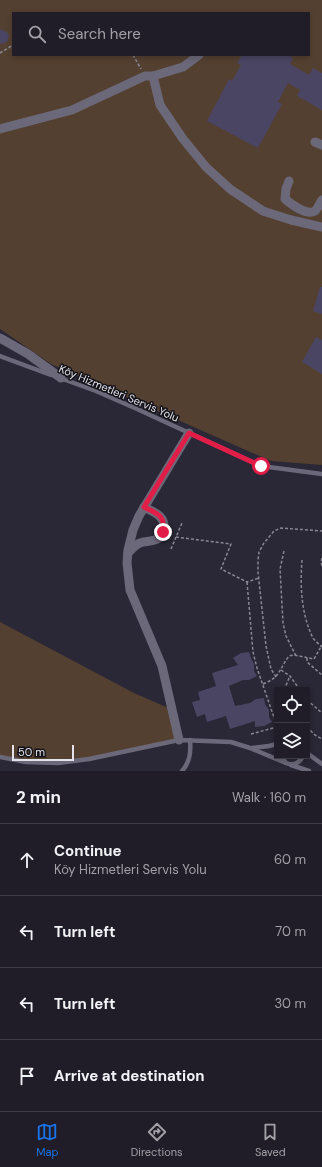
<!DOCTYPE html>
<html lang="en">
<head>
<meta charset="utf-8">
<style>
	:root { --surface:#201d28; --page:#282630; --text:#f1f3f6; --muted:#a2a2a8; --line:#3d3b45; --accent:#1a73e8 }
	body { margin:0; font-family:"DM Sans",sans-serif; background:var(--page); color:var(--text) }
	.controls { position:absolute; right:12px; bottom:12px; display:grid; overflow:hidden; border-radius:0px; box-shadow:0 2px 6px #0003 }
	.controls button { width:36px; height:36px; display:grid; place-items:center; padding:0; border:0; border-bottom:1px solid var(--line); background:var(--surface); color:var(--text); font:20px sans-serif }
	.scale { position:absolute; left:12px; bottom:10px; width:62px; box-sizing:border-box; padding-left:4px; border:2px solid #e4e3ec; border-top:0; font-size:11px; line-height:14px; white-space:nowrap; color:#e4e3ec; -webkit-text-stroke:3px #121118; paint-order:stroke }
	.stop { position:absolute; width:12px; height:12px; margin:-9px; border:3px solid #e11d48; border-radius:50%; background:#fff }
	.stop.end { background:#e11d48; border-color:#fff; box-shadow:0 1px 4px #0008 }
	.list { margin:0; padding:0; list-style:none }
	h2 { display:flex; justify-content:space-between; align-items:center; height:52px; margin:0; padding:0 16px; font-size:17px }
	h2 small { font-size:13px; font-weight:400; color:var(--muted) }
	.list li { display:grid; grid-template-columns:26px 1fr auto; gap:12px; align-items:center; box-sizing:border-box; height:72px; padding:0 16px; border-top:1px solid var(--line) }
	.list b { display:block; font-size:15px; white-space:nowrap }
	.list p { margin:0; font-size:13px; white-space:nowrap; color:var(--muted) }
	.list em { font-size:13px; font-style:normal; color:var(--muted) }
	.icon { flex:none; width:22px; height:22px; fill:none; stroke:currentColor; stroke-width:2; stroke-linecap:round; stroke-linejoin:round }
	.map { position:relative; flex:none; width:322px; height:771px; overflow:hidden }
	.search { position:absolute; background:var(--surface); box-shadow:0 2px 6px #0003; left:12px; right:12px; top:12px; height:44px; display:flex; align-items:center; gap:10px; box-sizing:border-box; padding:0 14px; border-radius:0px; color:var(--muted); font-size:15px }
	.sheet { height:340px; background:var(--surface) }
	nav { display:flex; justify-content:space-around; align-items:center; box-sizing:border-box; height:56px; border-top:1px solid var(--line); background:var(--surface); font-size:11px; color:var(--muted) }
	nav a { display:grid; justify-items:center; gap:2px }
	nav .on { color:var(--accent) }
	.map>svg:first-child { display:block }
</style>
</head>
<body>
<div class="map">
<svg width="322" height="771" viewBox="0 0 322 771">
	<rect width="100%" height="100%" fill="#2a2736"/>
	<g fill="#544031" fill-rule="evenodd">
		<path d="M0 0H322V465L271 461 51 364 0 329ZM13 13H309V55H13Z"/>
		<path d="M0 622 134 693 173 710 179 740 58 763 0 757Z"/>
	</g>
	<g fill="#4a4563">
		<path d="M0 29 7 32 9 36 7 42 0 44Z"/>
		<path d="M242 55H288L293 58 290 64 309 75 313 68 322 73V110L297 96 300 90 288 83 278 102 282 104 258 148 207 121 229 79 232 81 241 65 237 63Z"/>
		<path d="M320 287H322V314L313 311Z"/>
		<path d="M316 337 322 340V374L302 362Z"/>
		<path d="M249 652 251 658 254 664V671L257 676 249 680H243L229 686 235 706 250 703 256 699 264 698 265 704 269 710V717L272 722 264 726 255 727V721L230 729 226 716 207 722 205 714 197 717 192 702 200 700 198 692 216 686 212 673 238 665 233 658 241 653Z"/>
	</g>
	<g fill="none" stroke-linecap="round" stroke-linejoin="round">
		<g stroke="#898893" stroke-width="1.5" stroke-dasharray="3 2" stroke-linecap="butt">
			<path d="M0 53 13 45"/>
			<path d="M133 55 141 69"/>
			<path d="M176 537 231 544 221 569 247 582 259 578"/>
			<path d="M171 549 182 523"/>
			<path d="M284 551 280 569 283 623 286 636 296 656"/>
			<path d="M322 558 321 562 322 566"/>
			<path d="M302 560C300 585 301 614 313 638 315 641 319 644 322 647"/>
			<path d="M247 582 253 652 257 668 277 726"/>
			<path d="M307 658V662L322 675"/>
			<path d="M281 670 290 676 300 690"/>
			<path d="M276 677 271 669 266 646 258 572V560L259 552 264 543 274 531 281 528 322 531"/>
			<path d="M263 684C281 677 279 669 289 656L294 655 314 659 322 645"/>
			<path d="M284 690 290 676"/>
			<path d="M307 700 322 713"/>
			<path d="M307 727 315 735 322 739"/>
			<path d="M251 734 277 727"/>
		</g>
		<g stroke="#6b6979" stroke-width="4.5">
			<path d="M0 356 51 375"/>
			<path d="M60 378 96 391 137 409 261 466 322 474"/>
			<path d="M252 748 269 746 277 744"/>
			<path d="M307 753 322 764"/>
			<path d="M281 756 286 763C293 766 300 763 303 756"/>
			<path d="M0 757 26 762 58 763 89 759 179 740 231 742 250 748 286 763"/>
			<path d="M291 765 309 771"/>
			<path d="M182 771C190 762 191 752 190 740"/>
		</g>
		<g stroke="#6b6979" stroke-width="9">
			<path d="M153 76 183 67 199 55"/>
			<path d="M0 129 72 110 145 76H153L160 105 183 139 206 167 230 189 263 211 291 220 322 227"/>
			<path d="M315 142 322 145"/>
			<path d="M289 181 286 189 285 199C291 204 307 216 315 211 318 208 320 203 322 200"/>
			<path d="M0 338 28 354 61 378"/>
			<path d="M128 553C132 549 135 545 140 543 146 541 153 542 159 538 162 536 163 532 164 528 165 515 153 512 144 507"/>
			<path d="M179 740 162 666 130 590 127 563 128 550 133 530 139 516 189 433"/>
		</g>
	</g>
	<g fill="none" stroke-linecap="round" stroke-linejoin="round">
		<path stroke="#e11d48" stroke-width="5" d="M163 532C165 515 158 514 144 507L189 433 261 466"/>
	</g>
	<g text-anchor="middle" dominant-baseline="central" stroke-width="3" stroke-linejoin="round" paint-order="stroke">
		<g font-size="11" fill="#e4e3ec" stroke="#121118">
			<text transform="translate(119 393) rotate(23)">Köy Hizmetleri Servis Yolu</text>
		</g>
	</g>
</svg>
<div class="controls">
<button><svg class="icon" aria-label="locate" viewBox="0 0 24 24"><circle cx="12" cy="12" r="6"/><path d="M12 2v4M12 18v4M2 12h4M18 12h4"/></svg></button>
<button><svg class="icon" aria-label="layers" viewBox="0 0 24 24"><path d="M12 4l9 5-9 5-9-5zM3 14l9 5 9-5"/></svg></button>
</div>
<div class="scale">50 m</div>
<div class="stop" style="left:261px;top:466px"></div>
<div class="stop end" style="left:163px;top:532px"></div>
<div class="search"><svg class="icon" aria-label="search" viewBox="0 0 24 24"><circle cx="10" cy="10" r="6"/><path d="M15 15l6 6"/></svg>Search here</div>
</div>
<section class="sheet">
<h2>2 min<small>Walk · 160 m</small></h2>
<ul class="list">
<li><svg class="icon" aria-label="ahead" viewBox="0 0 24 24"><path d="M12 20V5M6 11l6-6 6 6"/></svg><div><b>Continue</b><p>Köy Hizmetleri Servis Yolu</p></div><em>60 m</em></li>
<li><svg class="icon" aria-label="left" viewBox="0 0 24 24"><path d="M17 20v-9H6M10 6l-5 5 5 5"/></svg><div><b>Turn left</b></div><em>70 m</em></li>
<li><svg class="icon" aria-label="left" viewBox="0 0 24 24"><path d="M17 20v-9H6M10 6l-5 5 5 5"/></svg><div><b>Turn left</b></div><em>30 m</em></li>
<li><svg class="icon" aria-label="arrive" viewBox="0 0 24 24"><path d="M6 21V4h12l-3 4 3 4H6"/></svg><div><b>Arrive at destination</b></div></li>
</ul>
</section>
<nav>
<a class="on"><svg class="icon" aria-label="map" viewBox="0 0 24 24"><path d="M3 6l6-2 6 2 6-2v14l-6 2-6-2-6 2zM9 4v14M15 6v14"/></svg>Map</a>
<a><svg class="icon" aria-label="directions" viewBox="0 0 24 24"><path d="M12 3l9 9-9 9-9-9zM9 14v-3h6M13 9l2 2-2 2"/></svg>Directions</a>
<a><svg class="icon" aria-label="saved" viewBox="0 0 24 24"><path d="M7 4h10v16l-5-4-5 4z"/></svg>Saved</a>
</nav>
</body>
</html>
